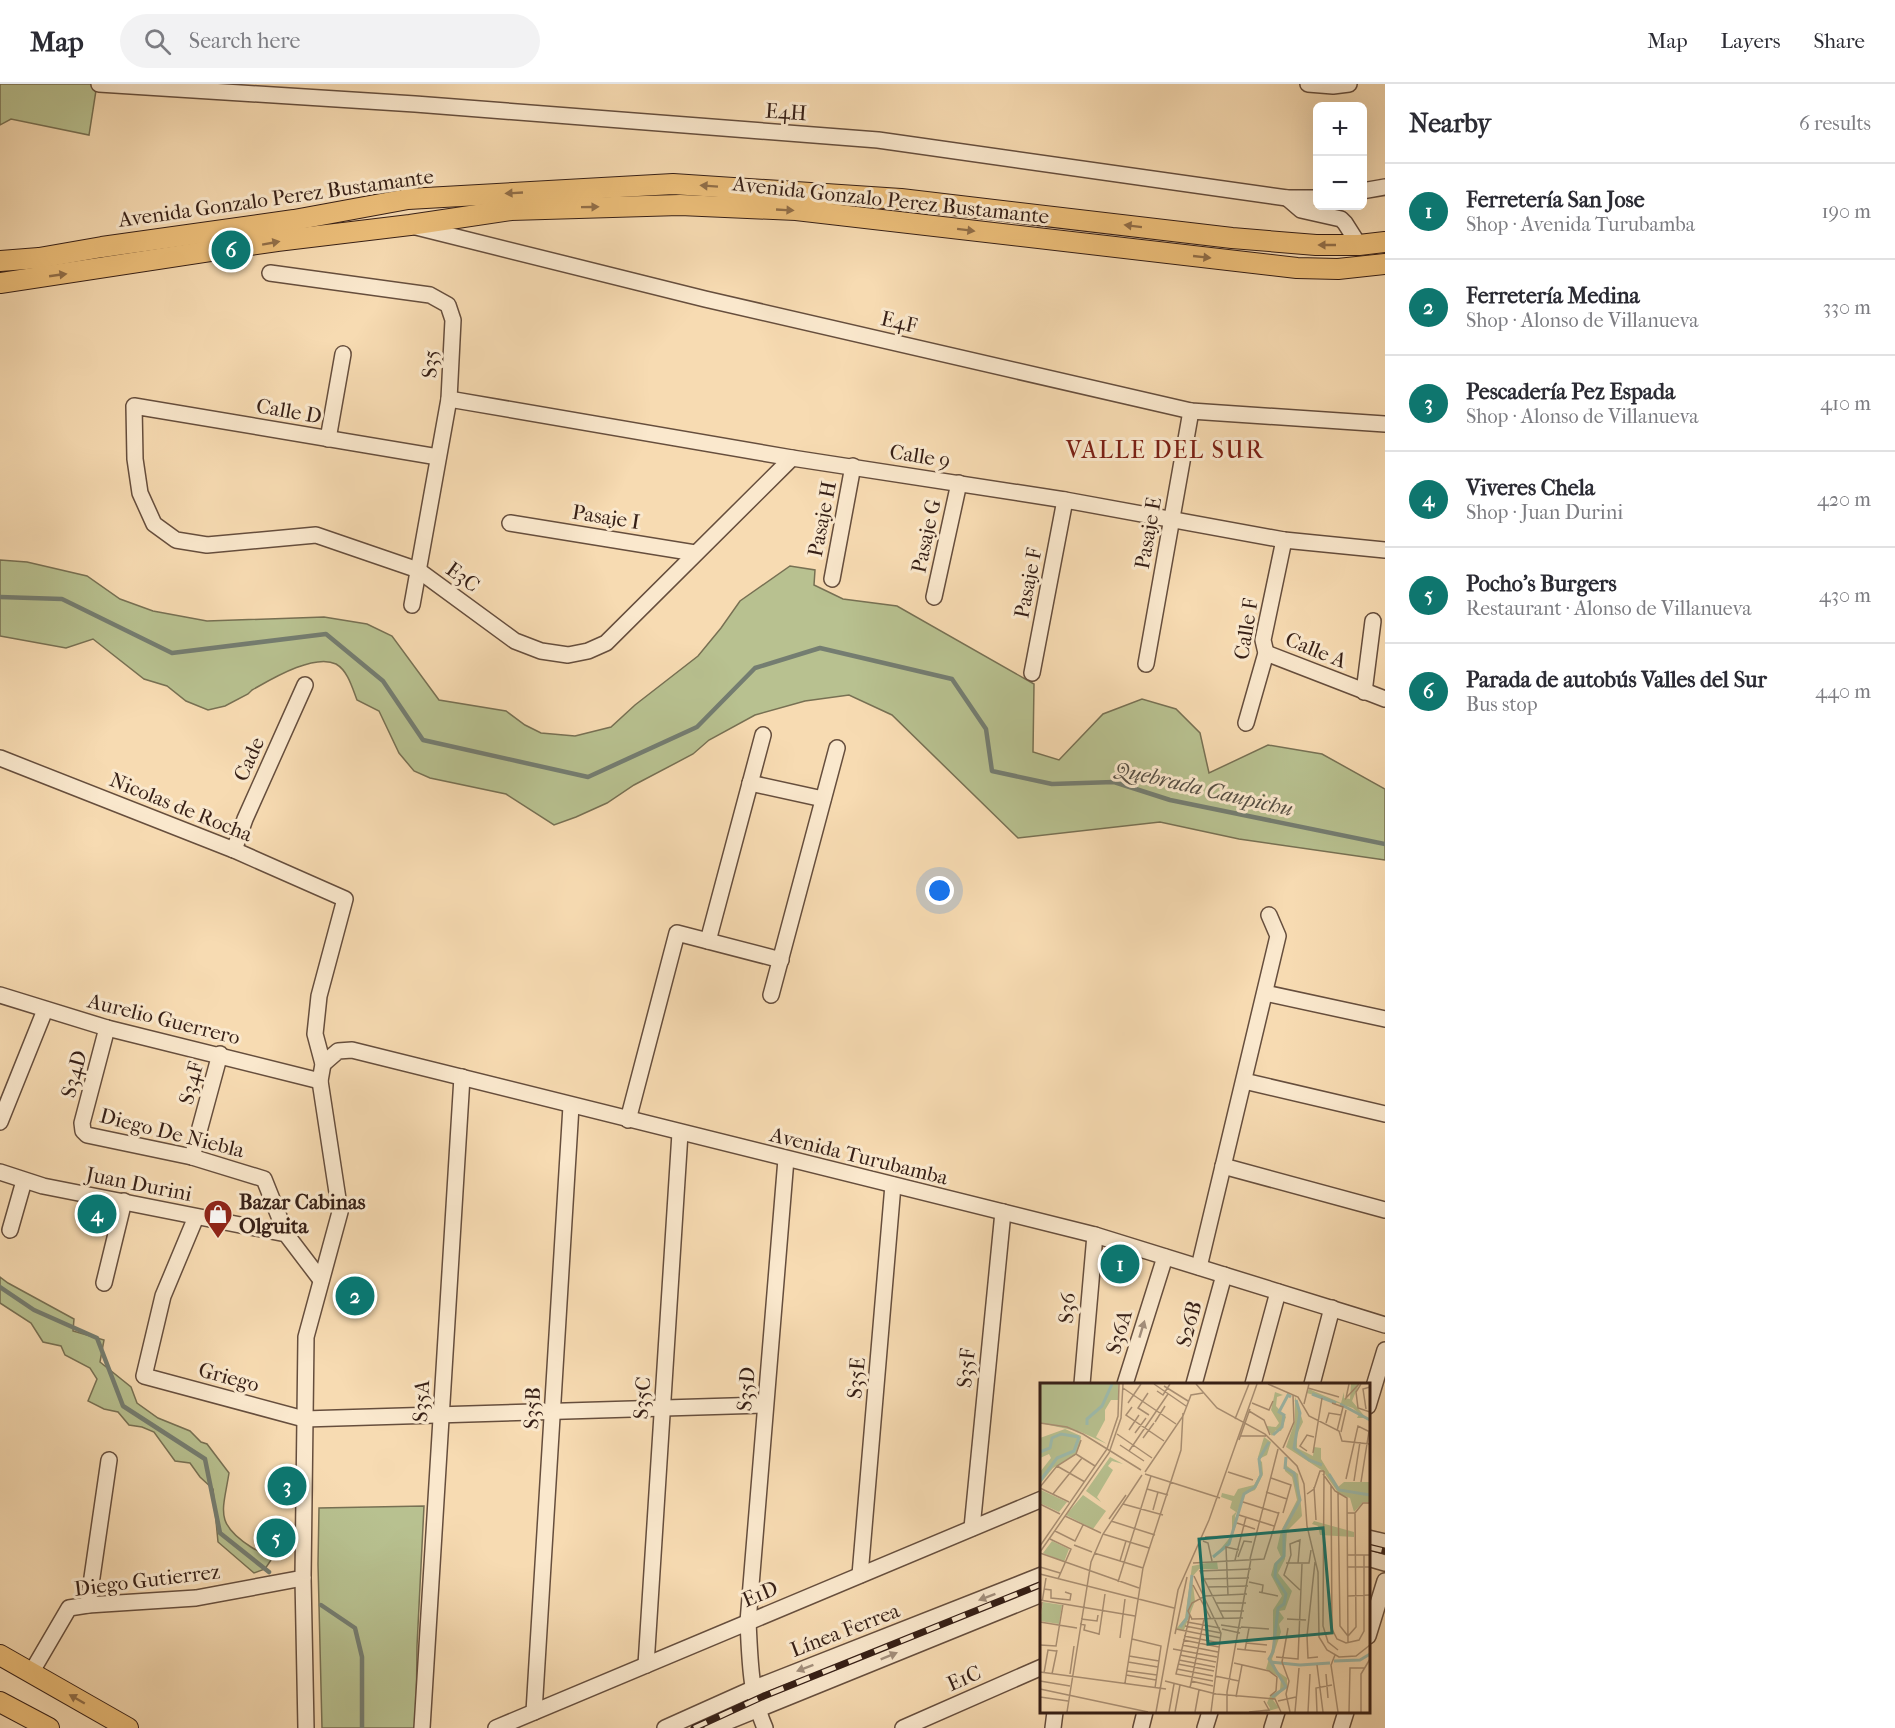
<!DOCTYPE html>
<html lang="en">
<head>
<meta charset="utf-8">
<style>
	:root { --surface:#fff; --page:#f2f2f3; --text:#2b2b33; --muted:#7c7c81; --line:#e1e1e2; --accent:#0f766e }
	body { margin:0; font-family:"IM FELL French Canon",serif; background:var(--page); color:var(--text) }
	.controls { position:absolute; right:18px; top:18px; display:grid; overflow:hidden; border-radius:9px; box-shadow:0 6px 24px #0002 }
	.controls button { width:54px; height:54px; display:grid; place-items:center; padding:0; border:0; border-bottom:2px solid var(--line); background:var(--surface); color:var(--text); font:30px sans-serif }
	.you { position:absolute; left:940px; top:807px; width:21px; height:21px; margin:-15px; border:4px solid #fff; border-radius:50%; background:#1a73e8; box-shadow:0 0 0 9px #1a73e833 }
	.badge { display:grid; place-items:center; width:39px; height:39px; border-radius:50%; background:var(--accent); color:#fff; font-size:20px; font-weight:700 }
	.pin { position:absolute; translate:-50% -50%; border:3px solid #fff; box-shadow:0 2px 6px #0006 }
	.list { margin:0; padding:0; list-style:none }
	h2 { display:flex; justify-content:space-between; align-items:center; height:78px; margin:0; padding:0 24px; font-size:26px }
	h2 small { font-size:20px; font-weight:400; color:var(--muted) }
	.list li { display:grid; grid-template-columns:39px 1fr auto; gap:18px; align-items:center; box-sizing:border-box; height:96px; padding:0 24px; border-top:2px solid var(--line) }
	.list b { display:block; font-size:22px; white-space:nowrap }
	.list p { margin:0; font-size:20px; white-space:nowrap; color:var(--muted) }
	.list em { font-size:20px; font-style:normal; color:var(--muted) }
	.icon { flex:none; width:33px; height:33px; fill:none; stroke:currentColor; stroke-width:2; stroke-linecap:round; stroke-linejoin:round }
	.map { position:relative; flex:none; width:1385px; height:1644px; overflow:hidden }
	header { display:flex; align-items:center; gap:36px; box-sizing:border-box; height:84px; padding:0 30px; background:var(--surface); border-bottom:2px solid var(--line) }
	header strong { font-size:28px }
	nav { display:flex; gap:33px; margin-inline-start:auto; font-size:21px }
	.search { width:420px; height:54px; background:var(--page); display:flex; align-items:center; gap:15px; box-sizing:border-box; padding:0 21px; border-radius:33px; color:var(--muted); font-size:22px }
	main { display:flex }
	aside { flex:1; background:var(--surface) }
	.map>svg:first-child { display:block }
</style>
</head>
<body>
<header>
<strong>Map</strong>
<div class="search"><svg class="icon" aria-label="search" viewBox="0 0 24 24"><circle cx="10" cy="10" r="6"/><path d="M15 15l6 6"/></svg>Search here</div>
<nav><a>Map</a><a>Layers</a><a>Share</a></nav>
</header>
<main>
<div class="map">
<svg width="1385" height="1644" viewBox="0 0 1385 1644">
	<rect width="100%" height="100%" fill="#f7dbb2"/>
	<filter id="stains"><feTurbulence type="fractalNoise" baseFrequency=".00333" numOctaves="4"/><feColorMatrix values="0 0 0 0 .2 0 0 0 0 .09 0 0 0 0 .02 0 0 0 .5 -.17"/></filter>
	<radialGradient id="worn" r=".72"><stop offset=".6" stop-color="#630" stop-opacity="0"/><stop offset="1" stop-color="#630" stop-opacity=".3"/></radialGradient>
	<g fill="#b8c190" stroke="#777053" stroke-width="1.5">
		<path d="M0 0H97L89 51 11 35 0 41Z"/>
		<path d="M0 476 27 478 87 492 120 515 153 527 207 537 324 533 367 540 392 552 439 616 506 627 525 641 541 649 575 652 611 643 635 621 698 572 721 544 740 517 790 482 815 486 814 501 843 515 897 522 1034 600 1033 668 1059 676 1103 630 1142 615 1176 625 1200 649 1209 689 1268 661 1322 670 1385 705V776L1239 755 1160 738 1018 754 892 631 849 611 805 617 755 631 709 656 693 670 634 701 607 719 576 733 554 741 506 710 430 694 414 687 399 669 379 627 357 616C352 603 348 587 336 580 314 569 270 596 252 606L248 610 225 622 208 626 186 617 167 602 144 595 93 555 66 564 0 552Z"/>
		<path d="M0 1193 8 1199 74 1235 73 1247 104 1256 100 1278 131 1303 137 1319 158 1334 190 1347 201 1358 207 1360 229 1389C223 1427 214 1439 251 1463 259 1468 265 1469 271 1476L265 1485 254 1489 218 1458 213 1405 200 1393 190 1379 175 1377 154 1348 142 1343 129 1341 118 1328 104 1325 88 1317 97 1295 90 1284 65 1271 61 1262 43 1258 31 1239 0 1219Z"/>
		<path d="M424 1422 417 1562 416 1644H322L318 1480 319 1424Z"/>
	</g>
	<g fill="none" stroke-linecap="round" stroke-linejoin="round">
		<g stroke="#747d71" stroke-width="4.5">
			<path d="M0 513 62 515 172 569 326 550 383 597 423 656 588 693 697 643 755 584 820 564 952 595 986 645 992 687 1052 700 1114 698 1170 716 1385 760"/>
			<path d="M0 1203 34 1226 97 1254 123 1322 205 1375 220 1449 269 1488"/>
			<path d="M321 1521 355 1544 362 1573V1644"/>
		</g>
		<g stroke="#664e3d" stroke-width="18">
			<g id="minor">
				<path d="M99 0 415 20 878 56 1287 114H1318"/>
				<path d="M1308 0 1333 2 1349 0"/>
				<path d="M1362 107 1385 103"/>
				<path d="M1287 114 1301 126 1341 135 1345 139 1359 161"/>
				<path d="M416 143 705 215 1191 327 1385 340"/>
				<path d="M270 189 430 211 448 221 453 236 449 315 412 521"/>
				<path d="M449 315 792 374 1065 416 1284 456 1385 466"/>
				<path d="M328 355 343 270"/>
				<path d="M438 373 134 322 135 375 140 409 154 440 176 456 207 461 316 451 418 486 515 557 541 567 568 571 588 567 606 559 792 374"/>
				<path d="M510 439 695 469"/>
				<path d="M832 495 853 382"/>
				<path d="M934 513 959 399"/>
				<path d="M1266 569 1385 615"/>
				<path d="M1146 580 1191 327"/>
				<path d="M1032 589 1065 416"/>
				<path d="M1364 608 1373 537"/>
				<path d="M1246 639 1266 569 1263 556 1284 456"/>
				<path d="M0 674 234 766 345 815 319 912 315 950 323 980 320 997 340 1128 306 1253 303 1494 306 1644"/>
				<path d="M750 699 823 715"/>
				<path d="M234 766 245 735 305 601"/>
				<path d="M708 857 763 651"/>
				<path d="M1265 909 1385 935"/>
				<path d="M0 911 107 944 320 997"/>
				<path d="M771 911 837 664"/>
				<path d="M107 944 82 1039 83 1047 87 1051 192 1073 264 1095 286 1150"/>
				<path d="M323 980 338 967 352 966 1095 1151 1385 1241"/>
				<path d="M1244 997 1385 1030"/>
				<path d="M628 1036 677 849 781 876"/>
				<path d="M0 1038 45 926"/>
				<path d="M192 1073 220 970"/>
				<path d="M1223 1082 1385 1126"/>
				<path d="M0 1088 43 1102 286 1150 321 1196"/>
				<path d="M196 1133 163 1212 144 1292 304 1335 765 1321"/>
				<path d="M10 1146 24 1097"/>
				<path d="M1199 1183 1278 852 1269 831"/>
				<path d="M104 1199 124 1117"/>
				<path d="M1082 1300 1095 1151"/>
				<path d="M1125 1300 1165 1173"/>
				<path d="M1194 1300 1224 1191"/>
				<path d="M1253 1300 1278 1208"/>
				<path d="M1312 1300 1332 1224"/>
				<path d="M1368 1322 1385 1266"/>
				<path d="M972 1444 1003 1128"/>
				<path d="M1368 1454 1385 1458"/>
				<path d="M1368 1474 1385 1479"/>
				<path d="M860 1491 893 1101"/>
				<path d="M88 1521 109 1376"/>
				<path d="M1368 1552 1385 1497"/>
				<path d="M646 1581 680 1049"/>
				<path d="M31 1589 69 1524 88 1521 196 1514 303 1494"/>
				<path d="M534 1628 571 1022"/>
				<path d="M422 1644 462 993"/>
				<path d="M496 1644 1042 1415"/>
				<path d="M665 1644 752 1605 1042 1491"/>
				<path d="M712 1644 1042 1510"/>
				<path d="M765 1644C750 1610 750 1575 748 1538L786 1075"/>
				<path d="M903 1644 1042 1583"/>
				<path d="M1053 1644 1055 1628"/>
				<path d="M1141 1644 1145 1628"/>
				<path d="M1205 1644 1210 1628"/>
				<path d="M1272 1644 1277 1628"/>
				<path d="M1341 1644 1346 1628"/>
			</g>
		</g>
		<g stroke="#361f16" stroke-width="22">
			<g id="major">
				<path d="M0 177 39 174 102 163 294 136 408 115 673 100 901 115 1232 154 1316 161H1359L1385 158"/>
				<path d="M0 199 277 157 410 141 511 126 680 121 796 126 1297 184 1338 185 1385 180"/>
				<path d="M0 1571 128 1644"/>
				<path d="M0 1618 49 1644"/>
			</g>
		</g>
		<use href="#minor" stroke="#fae8cd" stroke-width="15"/>
		<use href="#major" stroke="#ecbe79" stroke-width="20"/>
		<g stroke="#361f16" stroke-width="7">
			<g id="rail">
				<path d="M1368 1463 1385 1467"/>
				<path d="M694 1644 764 1612 1042 1500"/>
			</g>
		</g>
		<use href="#rail" stroke="#fae8cd" stroke-width="4.5" stroke-dasharray="14" stroke-linecap="butt"/>
	</g>
	<defs><path id="oneway-solid" d="M-6-.8H1V-3.2L6.5 0L1 3.2V.8H-6Z" transform="scale(1.5)"/></defs>
	<g fill="#916e48">
		<use href="#oneway-solid" transform="translate(709 102) rotate(-176)"/>
		<use href="#oneway-solid" transform="translate(514 109) rotate(177)"/>
		<use href="#oneway-solid" transform="translate(590 123) rotate(-1)"/>
		<use href="#oneway-solid" transform="translate(785 126) rotate(3)"/>
		<use href="#oneway-solid" transform="translate(1133 142) rotate(-173)"/>
		<use href="#oneway-solid" transform="translate(966 146) rotate(7)"/>
		<use href="#oneway-solid" transform="translate(271 159) rotate(-10)"/>
		<use href="#oneway-solid" transform="translate(1327 161) rotate(180)"/>
		<use href="#oneway-solid" transform="translate(1202 173) rotate(6)"/>
		<use href="#oneway-solid" transform="translate(58 191) rotate(-8)"/>
		<use href="#oneway-solid" transform="translate(77 1615) rotate(-150)"/>
	</g>
	<g fill="#a28e7b">
		<use href="#oneway-solid" transform="translate(1142 1245) rotate(-73)"/>
		<use href="#oneway-solid" transform="translate(987 1513) rotate(159)"/>
		<use href="#oneway-solid" transform="translate(889 1572) rotate(-22)"/>
		<use href="#oneway-solid" transform="translate(805 1584) rotate(159)"/>
	</g>
	<defs>
		<g id="shop-pin" transform="scale(1.5)"><path d="M0 17L-7.5 6A9.5 9.5 0 1 1 7.5 6Z" fill="#8f2418" stroke="#fae8cd"/><path d="M-5-2.5h2.3a2.7 3.5 0 0 1 5.4 0H5L5.5 6h-11ZM-1.5-2.5h3a1.5 2.3 0 0 0-3 0Z" fill="#fff"/></g>
	</defs>
	<g fill-rule="evenodd">
		<use href="#shop-pin" x="218" y="1130"/>
	</g>
	<g text-anchor="middle" dominant-baseline="central" stroke-width="6" stroke-linejoin="round" paint-order="stroke">
		<g font-size="21" fill="#361f16" stroke="#fae8cd">
			<text transform="translate(786 28) rotate(4)">E4H</text>
			<text transform="translate(276 114) rotate(-8)">Avenida Gonzalo Perez Bustamante</text>
			<text transform="translate(891 116) rotate(6)">Avenida Gonzalo Perez Bustamante</text>
			<text transform="translate(899 238) rotate(13)">E4F</text>
			<text transform="translate(430 280) rotate(-87)">S35</text>
			<text transform="translate(289 327) rotate(10)">Calle D</text>
			<text transform="translate(920 372) rotate(9)">Calle 9</text>
			<text transform="translate(606 433) rotate(9)">Pasaje I</text>
			<text transform="translate(822 435) rotate(-79)">Pasaje H</text>
			<text transform="translate(1148 449) rotate(-80)">Pasaje E</text>
			<text transform="translate(926 452) rotate(-78)">Pasaje G</text>
			<text transform="translate(463 493) rotate(36)">E3C</text>
			<text transform="translate(1028 499) rotate(-79)">Pasaje F</text>
			<text transform="translate(1246 545) rotate(-81)">Calle F</text>
			<text transform="translate(1316 566) rotate(22)">Calle A</text>
			<text transform="translate(249 675) rotate(-66)">Cade</text>
			<text transform="translate(181 723) rotate(22)">Nicolas de Rocha</text>
			<text transform="translate(164 935) rotate(14)">Aurelio Guerrero</text>
			<text transform="translate(74 990) rotate(-75)">S34D</text>
			<text transform="translate(191 999) rotate(-75)">S34F</text>
			<text transform="translate(172 1049) rotate(14)">Diego De Niebla</text>
			<text transform="translate(859 1072) rotate(14)">Avenida Turubamba</text>
			<text transform="translate(139 1100) rotate(11)">Juan Durini</text>
			<text transform="translate(1067 1224) rotate(-85)">S36</text>
			<text transform="translate(1189 1240) rotate(-75)">S26B</text>
			<text transform="translate(1119 1248) rotate(-73)">S36A</text>
			<text transform="translate(966 1284) rotate(-84)">S35F</text>
			<text transform="translate(229 1293) rotate(15)">Griego</text>
			<text transform="translate(856 1294) rotate(-85)">S35E</text>
			<text transform="translate(746 1305) rotate(-85)">S35D</text>
			<text transform="translate(642 1314) rotate(-86)">S35C</text>
			<text transform="translate(421 1317) rotate(-87)">S35A</text>
			<text transform="translate(532 1324) rotate(-87)">S35B</text>
			<text transform="translate(147 1496) rotate(-7)">Diego Gutierrez</text>
			<text transform="translate(760 1510) rotate(-23)">E1D</text>
			<text transform="translate(845 1546) rotate(-21)">Línea Ferrea</text>
			<text transform="translate(964 1594) rotate(-24)">E1C</text>
		</g>
		<g font-size="21" font-weight="bold" fill="#361f16" stroke="#fae8cd" text-anchor="start">
			<text x="239" y="1118">Bazar Cabinas<tspan x="239" dy="24">Olguita</tspan></text>
		</g>
		<g font-size="22" font-style="italic" fill="#554e43" stroke="#fae8cd">
			<text transform="translate(1204 705) rotate(13)">Quebrada Caupichu</text>
		</g>
		<g font-size="24" letter-spacing="1.5" fill="#7a1f14" stroke="#fae8cd">
			<text x="1165" y="366">VALLE DEL SUR</text>
		</g>
	</g>
	<g transform="translate(1040 1299)">
		<rect width="330" height="330" fill="#f7dbb2"/>
		<path d="M0 1H78V17H71L65 27V37L56 54 67 61 41 49 0 40ZM311 1H319L312 18 326 35H317L319 31 313 25 267 10 269 6 301 20 304 9V15L310 16ZM235 9 243 12 237 14 236 23 246 34 241 48 236 47 232 53 226 43 236 44 239 40 231 27ZM255 13 263 39 257 51V65L273 73 274 64 281 65V76L298 104 304 99H330V119H323L314 129 310 115 299 111 283 88 246 64 255 38ZM25 46 41 53 40 62 35 72 13 85 0 101V89L11 75 9 71 0 75V55ZM224 54 231 59 227 72 219 76 222 79 223 91 215 107 205 111 195 133 197 140 189 161 173 175 192 152V133L196 129 190 125 192 118 181 114 182 110 194 113 198 106 214 102 220 91 218 74ZM245 73 247 83 258 91 262 133 247 148 245 176 238 190 252 208 245 227 239 228 244 235 239 241 241 249 232 276 237 288 247 295V303L233 317 239 325 225 329 230 325 227 320 230 313 240 307 241 295 226 286 233 262V227L242 213 231 192 234 181 241 174 237 165 241 148 257 117 252 94 245 88ZM70 74 83 81 72 78 68 83 73 87 57 114 61 119 46 108ZM1 107 27 119 19 129 0 120ZM43 112 66 128 53 146 26 132ZM274 138 314 149V154L280 152 278 143 272 141ZM12 158 29 166 24 179 3 170ZM177 178 178 186H159L152 194 155 218 144 247 136 246 145 235 152 183ZM3 219 22 222 19 241 0 238Z" fill="#b8c190"/>
		<path fill="none" stroke="#9dbbad" stroke-width="3" d="M272 11 296 20M256 17 260 30 254 65 269 77 282 82M300 21 330 37M47 42V36L62 23 72 1M233 52 242 44 244 32 239 29 248 12 251 14M0 69 10 65 12 55 21 51 39 54M289 91 299 107 330 112M0 98 17 75 34 68 39 54M173 174 189 161 204 111 215 104 221 92 219 76 229 59M140 244 147 235 152 192M294 278 320 277 330 271M230 279 260 282 290 280M232 314 246 304 229 276 233 269 238 225 244 221 246 211 235 194 236 181 244 173V146L260 117 254 90 245 85 246 74"/>
		<path fill="none" stroke="#aa9074" stroke-width="1.5" d="M114 1 146 23M156 1 177 25 225 51 257 83 264 101 267 143 278 189 279 254 287 267 299 274 316 273 330 262M228 1 258 14 269 33 299 48 302 58 330 61M309 1 306 15 319 1M321 1 316 9 318 25 330 29M124 3 148 18M83 5 136 41M268 5 299 14M117 8 123 12 130 1M108 10 98 25 109 32M88 20 101 1M212 20 229 27 233 18M292 20 303 24 297 48M264 21 269 1M92 24 86 32 124 58M326 26 323 6 330 4M209 28 224 37 230 52M195 36 209 1M115 39 125 23M0 40 27 44 43 51 101 87M286 40 289 30 301 32M89 47 99 32M301 49 306 27M95 50 106 35M77 51 112 75M200 53H226M103 55 114 40M199 57 210 26M80 62 104 78M243 65 254 39 253 12M89 68 128 11M267 68 260 63 267 52 274 54M273 70 282 15M36 71 55 83M17 83 45 99M284 88 283 243 288 259 298 267M105 89 143 33 151 12 163 10M188 89 213 97M105 91 180 115M283 91 295 108 307 115 308 260M231 95 251 102 243 130M306 96 318 43 330 49M314 98 320 59M321 99 329 48M291 102 292 246 297 256 306 260 319 257 324 248V172M0 104 17 83 36 71 41 57M274 104 276 137M0 105 29 119M107 106 128 112M226 109 247 116M298 110 300 243 308 253 316 244 315 130M13 111 42 75M267 111 274 106 280 88H284M203 119 238 130M0 121 20 131M83 121 123 132M113 127 118 109M307 130H315L323 120H330M199 132 234 143M25 133 61 150M69 136 86 112M71 138 115 152M197 140 215 146M15 148 35 158 43 142M63 151 109 165M165 154 188 153M10 156 31 166 18 196M163 158 168 160 172 178M34 162 52 169M0 163 67 66 78 33 79 1M0 169 69 70 81 35 83 1M0 170 99 205M54 170 103 185M307 172H330M198 174 204 158 212 159M210 176 238 66M195 177 206 134M80 178 86 158M275 179 267 253 268 275 278 274M153 180 224 176 239 129M246 180H269L271 167M258 180 260 157 250 161 251 172 244 192 260 207M0 184 20 190M307 184H330M0 191 134 225M154 193 181 250 171 329M163 196 209 195M78 199 111 93M209 199 223 202 222 210M153 202 171 236M168 204 208 203M4 206 11 207V215L30 217 31 211 25 209M219 209 238 213M188 212 186 164 199 167M308 213 330 212M0 217 95 233M176 220H206M180 228H204M0 232 6 195M150 232 136 291 173 298M41 236 57 238 58 232M151 236 203 235M152 236 148 228 152 220 165 213 207 211M184 236 160 188 211 186M247 236 266 237M0 239 37 245M147 239 180 245M40 241 45 242 44 247 59 251M181 242 201 245M145 243 181 250M201 244 229 246M248 245 242 279 249 298 246 311 250 329M136 246 181 255M182 246 200 250M135 251 147 194M59 252 65 211M144 253 180 260M80 255 85 216M92 256 121 263 115 305M143 257 179 264M206 260 227 262M0 262 16 263 23 221M142 262 178 269M133 266 177 274M197 266 226 269M205 267 209 245M140 272 176 279M295 272 291 282 298 329M89 273 119 278M236 274 258 276 262 181M139 277 175 284M88 279 118 284M194 280 229 288 237 294 236 308 230 313M138 281 174 288M277 282 283 329M137 286 173 293M87 288 117 292M0 289 126 306M4 290 8 267 16 268M12 291 17 267M30 291 34 263M286 291 288 315M86 292 116 297M175 293 199 298M0 298 30 303M125 298 176 311 235 316 241 329M151 298 173 303M85 300 103 185 141 67 143 30M150 305 164 236M0 306 108 329M0 314 28 318M196 314 202 282M238 318 256 314M27 329 51 179 63 151 102 92M116 329 138 207 169 137 217 1M129 329 134 301M135 329 140 302M155 329 159 307M187 329V309L211 176M209 329 229 327 224 318M255 329 259 285M268 329 270 291M277 329 276 305 292 302M309 329 310 285H325M321 329V291L330 276"/>
		<path fill="#0f766e" fill-opacity="0.15" stroke="#0f766e" stroke-width="3" d="M283 145 292 250 168 261 159 156Z"/>
		<rect width="330" height="330" fill="none" stroke="#361f16" stroke-width="3"/>
	</g>
	<rect width="100%" height="100%" filter="url(#stains)"/>
	<rect width="100%" height="100%" fill="url(#worn)"/>
</svg>
<div class="controls">
<button>+</button>
<button>−</button>
</div>
<div class="you"></div>
<div class="pin badge" style="left:1120px;top:1180px">1</div>
<div class="pin badge" style="left:355px;top:1212px">2</div>
<div class="pin badge" style="left:287px;top:1402px">3</div>
<div class="pin badge" style="left:97px;top:1130px">4</div>
<div class="pin badge" style="left:276px;top:1454px">5</div>
<div class="pin badge" style="left:231px;top:166px">6</div>
</div>
<aside>
<h2>Nearby<small>6 results</small></h2>
<ul class="list">
<li><span class="badge">1</span><div><b>Ferretería San Jose</b><p>Shop · Avenida Turubamba</p></div><em>190 m</em></li>
<li><span class="badge">2</span><div><b>Ferretería Medina</b><p>Shop · Alonso de Villanueva</p></div><em>330 m</em></li>
<li><span class="badge">3</span><div><b>Pescadería Pez Espada</b><p>Shop · Alonso de Villanueva</p></div><em>410 m</em></li>
<li><span class="badge">4</span><div><b>Viveres Chela</b><p>Shop · Juan Durini</p></div><em>420 m</em></li>
<li><span class="badge">5</span><div><b>Pocho's Burgers</b><p>Restaurant · Alonso de Villanueva</p></div><em>430 m</em></li>
<li><span class="badge">6</span><div><b>Parada de autobús Valles del Sur</b><p>Bus stop</p></div><em>440 m</em></li>
</ul>
</aside>
</main>
</body>
</html>
